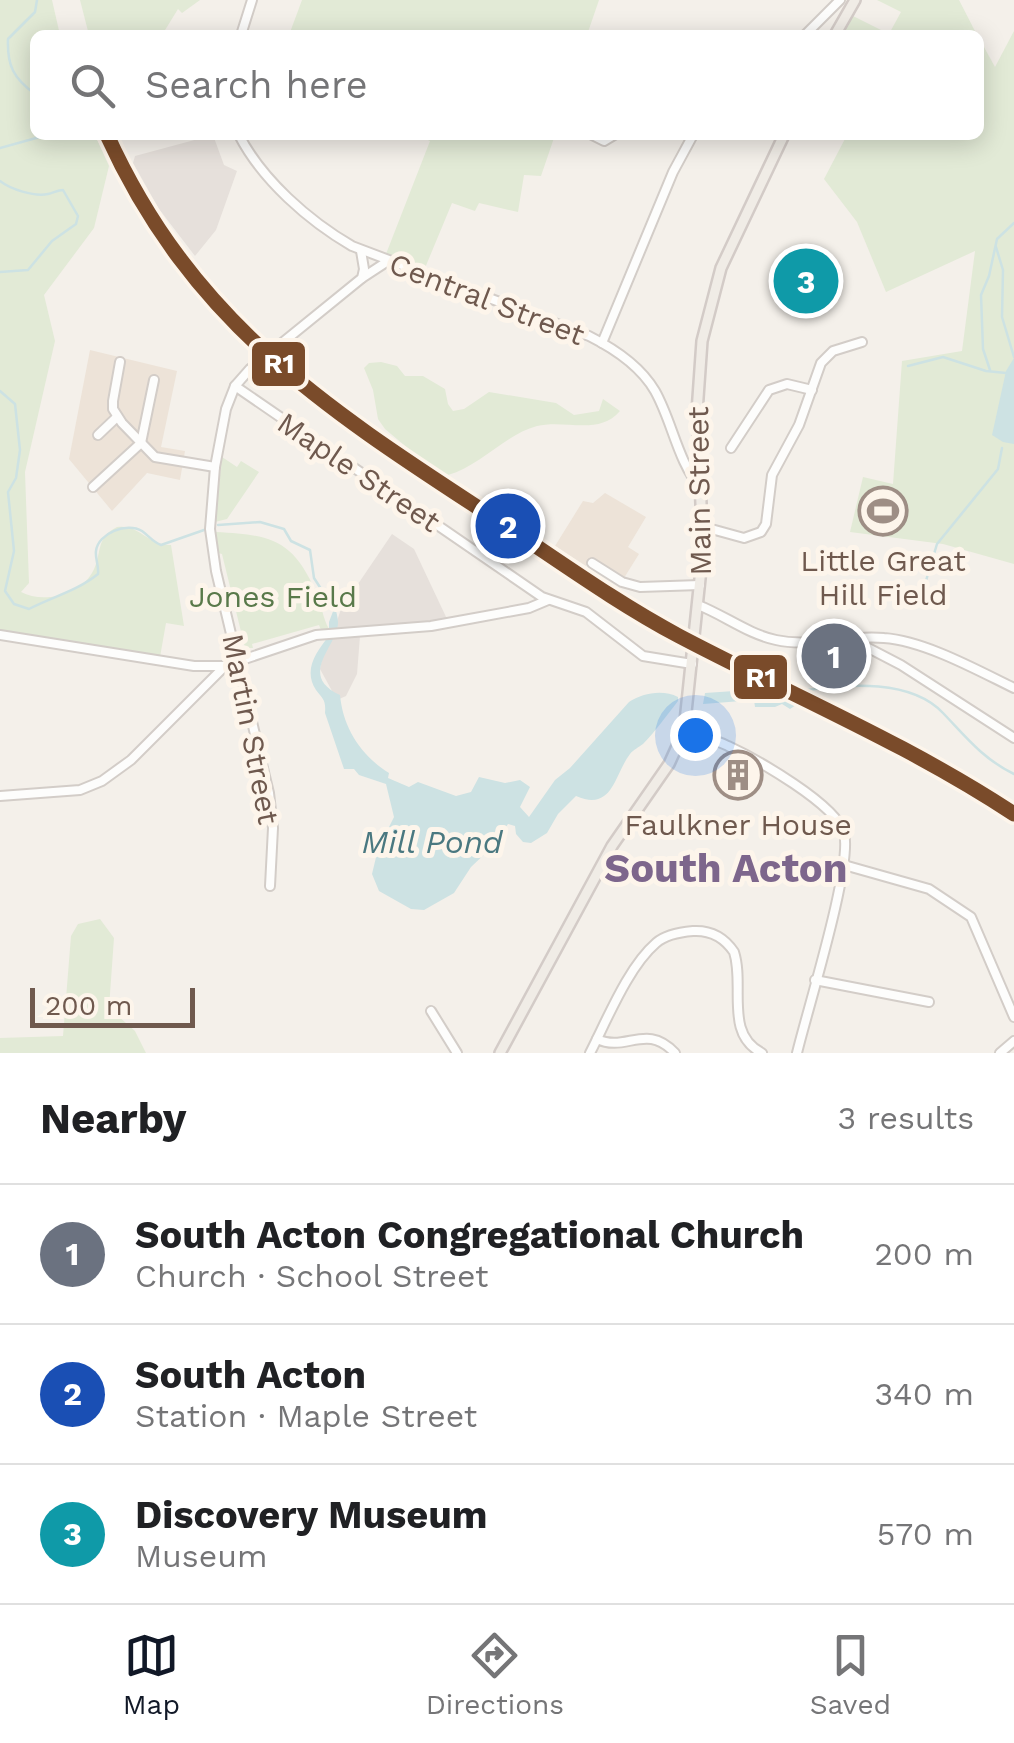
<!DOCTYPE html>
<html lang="en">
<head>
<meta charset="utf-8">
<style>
	:root { --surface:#fff; --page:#f6f6f6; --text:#202124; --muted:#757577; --line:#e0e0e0; --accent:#111827 }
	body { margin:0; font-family:"Work Sans",sans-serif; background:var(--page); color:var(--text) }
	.scale { position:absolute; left:30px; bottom:25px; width:165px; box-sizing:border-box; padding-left:10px; border:5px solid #6f594e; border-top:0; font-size:28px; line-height:35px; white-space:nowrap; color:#6f594e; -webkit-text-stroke:8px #fdf5eb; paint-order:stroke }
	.you { position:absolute; left:695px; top:735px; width:35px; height:35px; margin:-25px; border:8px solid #fff; border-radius:50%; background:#1a73e8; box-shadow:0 0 0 15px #1a73e833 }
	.badge { display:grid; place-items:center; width:65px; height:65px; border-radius:50%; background:var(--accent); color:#fff; font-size:32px; font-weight:700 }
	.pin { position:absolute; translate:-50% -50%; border:5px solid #fff; box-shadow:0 2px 10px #0006 }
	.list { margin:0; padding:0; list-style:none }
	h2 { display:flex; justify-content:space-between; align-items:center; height:130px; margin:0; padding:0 40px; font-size:42px }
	h2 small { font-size:32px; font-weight:400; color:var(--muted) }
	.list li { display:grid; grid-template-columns:65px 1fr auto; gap:30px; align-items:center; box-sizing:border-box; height:140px; padding:0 40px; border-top:2px solid var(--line) }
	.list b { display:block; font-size:38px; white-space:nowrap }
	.list p { margin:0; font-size:32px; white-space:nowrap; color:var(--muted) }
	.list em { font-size:32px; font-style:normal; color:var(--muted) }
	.icon { flex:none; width:55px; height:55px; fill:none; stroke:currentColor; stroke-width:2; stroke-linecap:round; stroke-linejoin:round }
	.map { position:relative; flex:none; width:1014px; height:1053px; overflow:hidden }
	.search { position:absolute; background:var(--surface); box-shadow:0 5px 25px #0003; left:30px; right:30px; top:30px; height:110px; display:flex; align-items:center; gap:25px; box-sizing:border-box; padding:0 35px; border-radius:15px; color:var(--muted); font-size:38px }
	.sheet { height:550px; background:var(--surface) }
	nav { display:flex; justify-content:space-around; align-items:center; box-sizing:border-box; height:140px; border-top:2px solid var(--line); background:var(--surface); font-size:28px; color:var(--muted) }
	nav a { display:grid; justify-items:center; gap:5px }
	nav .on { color:var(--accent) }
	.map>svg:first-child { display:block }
</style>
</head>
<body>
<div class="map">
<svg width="1014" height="1053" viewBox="0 0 1014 1053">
	<rect width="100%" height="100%" fill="#f4f0ea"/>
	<g fill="#ede3d8">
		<path d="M90 350 177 371 161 447 185 451 180 480 147 473 112 511 69 459Z"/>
		<path d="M605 493 646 517 628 547 639 554 624 578 591 558 586 566 555 546 583 501 593 503Z"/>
	</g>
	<g fill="#e6e0db">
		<path d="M213 135 224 165 237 171 216 230 195 256 159 209 133 163 135 156Z"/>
		<path d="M392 534 414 549 447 619 334 630 341 609Z"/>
		<path d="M360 636 357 674 346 696 337 700 320 669 323 654 333 637Z"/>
	</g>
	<g fill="#e2ead6">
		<path d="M0 0H52L60 35H35V135H95L109 166 94 228 44 295 55 341 25 472 29 583 21 592C43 604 79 595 92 573 103 555 94 538 117 527 140 524 148 546 171 545L184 626 166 623 160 657 0 630Z"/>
		<path d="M80 0H200L182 13 178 9 162 35H89Z"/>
		<path d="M302 0H599L587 35H289Z"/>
		<path d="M877 0H959L977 35H842L853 16 889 34 901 12Z"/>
		<path d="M1014 31V564L943 544 850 532 863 477 893 484 902 361 962 351 975 251 886 292 857 222 824 179 847 135H979V38L995 67Z"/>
		<path d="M417 135H555L541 176 524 175 518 212 479 203 475 211 452 203 425 268 386 254 430 141Z"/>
		<path d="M381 362 397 366 405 376H423L445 389 448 404 453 411 464 409 489 392 556 403 574 415 599 411 603 399 620 411C599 436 565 419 537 426 506 434 480 466 448 475L416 455 385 429 378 419 373 390 364 368 369 363Z"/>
		<path d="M222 457 237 467 241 461 259 472 227 519 215 522Z"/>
		<path d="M216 532C270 535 292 538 316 592 322 604 322 617 329 629L321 630 319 625 252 644 253 648H245L222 554 218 553Z"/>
		<path d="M100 919 114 938 109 1008 135 1031 146 1053H0V1038L63 1036 71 936 78 924Z"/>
	</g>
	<g fill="#cde2e3">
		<path d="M1014 358V444L1003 442 992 435 1006 371Z"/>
		<path d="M335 606C336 612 338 617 338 623 337 647 297 675 340 695 343 727 360 755 389 773L388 778 409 787 418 782 456 796 471 792 479 777 505 783 520 780 530 787 520 807 529 817 555 780 570 768 629 702C642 693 663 689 678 697V701C667 715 655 732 643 744 638 748 634 749 630 754 614 775 613 812 576 796L558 814 547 833 531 843 523 842 516 834 515 826 508 824 490 849 471 867 454 893 424 910 411 909 379 891 372 874 378 849 394 817 386 784 359 775 354 769H344L325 713C326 700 323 699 316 690 303 670 316 652 329 636V622Z"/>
		<path d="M749 690 793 697 799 703 790 709 782 704 775 707H755L754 700 703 704 705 693Z"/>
	</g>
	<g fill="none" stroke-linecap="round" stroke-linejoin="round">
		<g stroke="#cde2e3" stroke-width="2.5">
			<path d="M35 94C13 78 7 65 8 39L35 12 37 0"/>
			<path d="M0 148 47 135"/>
			<path d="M0 181C10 189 34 197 48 194 53 193 58 190 63 190L78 216 76 224 52 241 28 270 0 272"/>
			<path d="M996 247 1003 270 1002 317 1014 357"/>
			<path d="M908 366 943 357 986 371 1006 373"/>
			<path d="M990 370 983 349 981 295 989 276 997 239 1014 223"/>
			<path d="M0 391 15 404 20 450 16 478 8 492 14 551 5 591 14 604 29 609C52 597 77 591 98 574 99 565 95 559 96 551 98 533 127 522 142 531 149 536 153 542 161 545L204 530"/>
			<path d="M218 525 260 522 284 529 291 541 310 550 314 578 334 609"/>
			<path d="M919 604 937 544 998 469 1002 448"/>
			<path d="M807 690C848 684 911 679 943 713 966 737 983 759 1014 774"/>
		</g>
		<g stroke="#d3cdc8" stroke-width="12">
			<g id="minor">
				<path d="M241 35 252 0"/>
				<path d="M805 35 840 0"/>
				<path d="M239 135C262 180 309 221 352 246L589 336C613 348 641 367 655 391 673 423 677 461 702 490"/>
				<path d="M592 135 604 141 614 135"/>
				<path d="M362 278 388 261"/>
				<path d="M602 343 673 172 693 135"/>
				<path d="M120 362 113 401V409L122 423 155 457 215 467"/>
				<path d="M235 386 542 597 586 612 643 656 692 664"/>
				<path d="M98 435 117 417"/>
				<path d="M141 443 154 380"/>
				<path d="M731 448 769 390 787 384 812 390"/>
				<path d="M93 487 141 443"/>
				<path d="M704 527 744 538 761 532 766 524 772 475 799 425 821 363 833 351 862 342"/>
				<path d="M592 563 622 582 640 587 700 585"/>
				<path d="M698 605C724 615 748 634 776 640 812 648 848 634 884 638 925 641 977 670 1014 688"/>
				<path d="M0 635 194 666H224L316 635 431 626 529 608 548 600"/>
				<path d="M851 639 901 665 1014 738"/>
				<path d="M684 731C699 736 714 739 728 746 756 759 836 804 844 833 853 865 807 1011 797 1053"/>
				<path d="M0 796 80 790 102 781 131 760 223 668"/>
				<path d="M844 865 929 889 971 917 1014 1017"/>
				<path d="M270 886 273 828 269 793 216 571 210 529 215 467 226 409 235 386 250 369 362 278 364 269 361 251"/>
				<path d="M815 980 929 1002"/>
				<path d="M431 1011 457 1053"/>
				<path d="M597 1039C626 1053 646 1022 675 1053"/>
				<path d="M590 1053C607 1020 628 967 656 943 666 934 681 932 693 931 711 930 724 937 734 952 745 986 724 1034 762 1053"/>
				<path d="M1000 1053 1014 1041"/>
			</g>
		</g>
		<g stroke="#d3cbc7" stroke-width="14">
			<g id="major">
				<path d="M835 35 855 0"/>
				<path d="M500 1053 612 846 669 764 684 731 703 550 697 412 702 341 721 268 784 135"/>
			</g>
		</g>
		<use href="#minor" stroke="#fdfdfc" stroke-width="8"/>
		<use href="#major" stroke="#f0ece6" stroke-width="9"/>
		<g stroke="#fdf5eb" stroke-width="22">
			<path id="rail-1" d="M107 135C193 324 327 409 494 518 555 558 615 602 679 636 791 695 908 744 1014 814"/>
		</g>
		<use href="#rail-1" stroke="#7a4b2a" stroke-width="15"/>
	</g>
	<defs>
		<g id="stadium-ring" transform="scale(2.5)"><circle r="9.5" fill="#fdf5eb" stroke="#9e8e85" stroke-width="1.5"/><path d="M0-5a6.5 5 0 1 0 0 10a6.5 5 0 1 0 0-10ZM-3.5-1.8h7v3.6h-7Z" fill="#9e8e85"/></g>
		<g id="building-ring" transform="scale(2.5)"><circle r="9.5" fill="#fdf5eb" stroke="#9e8e85" stroke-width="1.5"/><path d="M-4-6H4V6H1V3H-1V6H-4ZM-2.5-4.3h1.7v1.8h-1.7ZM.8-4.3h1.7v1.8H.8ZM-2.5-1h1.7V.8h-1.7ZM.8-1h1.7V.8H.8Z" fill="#9e8e85"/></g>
	</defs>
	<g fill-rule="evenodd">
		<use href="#stadium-ring" x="883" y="511"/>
		<use href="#building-ring" x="738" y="775"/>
	</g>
	<g text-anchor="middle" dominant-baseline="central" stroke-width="10" stroke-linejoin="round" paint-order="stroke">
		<g font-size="30" fill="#6f594e" stroke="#fdf5eb">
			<text transform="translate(487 299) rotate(21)">Central Street</text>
			<text transform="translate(359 472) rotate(34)">Maple Street</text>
			<text transform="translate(699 491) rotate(-91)">Main Street</text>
			<text transform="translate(251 729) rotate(79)">Martin Street</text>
		</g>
		<g font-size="30" fill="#6f594e" stroke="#fdf5eb">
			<text x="883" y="560">Little Great<tspan x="883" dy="34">Hill Field</tspan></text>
			<text x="738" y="824">Faulkner House</text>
		</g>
		<g font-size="30" fill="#59794a" stroke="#fdf5eb">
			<text x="273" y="596">Jones Field</text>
		</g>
		<g font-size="32" font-style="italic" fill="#4a7880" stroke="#fdf5eb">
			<text x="432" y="842">Mill Pond</text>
		</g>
		<g font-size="40" font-weight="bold" fill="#7d668c" stroke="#fdf5eb">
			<text x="726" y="868">South Acton</text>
		</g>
	</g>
	<g stroke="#fdf5eb" stroke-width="4">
		<rect x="250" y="340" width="57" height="48" rx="10" fill="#7a4b2a"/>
		<rect x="732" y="653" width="57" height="48" rx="10" fill="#7a4b2a"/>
	</g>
	<g font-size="28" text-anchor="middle" font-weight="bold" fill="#fff">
		<text x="279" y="373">R1</text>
		<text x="761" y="687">R1</text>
	</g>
</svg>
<div class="scale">200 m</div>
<div class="you"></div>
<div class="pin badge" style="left:834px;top:656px;background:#6b7280">1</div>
<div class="pin badge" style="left:508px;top:526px;background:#1a4fb4">2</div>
<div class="pin badge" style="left:806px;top:281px;background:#0f9aa8">3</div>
<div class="search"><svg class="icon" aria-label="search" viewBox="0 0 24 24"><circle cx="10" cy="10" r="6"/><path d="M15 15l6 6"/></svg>Search here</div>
</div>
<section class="sheet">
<h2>Nearby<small>3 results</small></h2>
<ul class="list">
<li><span class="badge" style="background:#6b7280">1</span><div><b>South Acton Congregational Church</b><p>Church · School Street</p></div><em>200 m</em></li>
<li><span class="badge" style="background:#1a4fb4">2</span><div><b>South Acton</b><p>Station · Maple Street</p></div><em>340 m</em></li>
<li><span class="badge" style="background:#0f9aa8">3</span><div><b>Discovery Museum</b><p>Museum</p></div><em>570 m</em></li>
</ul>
</section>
<nav>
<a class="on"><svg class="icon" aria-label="map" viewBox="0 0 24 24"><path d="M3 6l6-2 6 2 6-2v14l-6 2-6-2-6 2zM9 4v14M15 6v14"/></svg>Map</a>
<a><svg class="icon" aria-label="directions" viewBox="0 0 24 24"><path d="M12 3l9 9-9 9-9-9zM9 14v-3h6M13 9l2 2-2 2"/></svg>Directions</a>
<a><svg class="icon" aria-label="saved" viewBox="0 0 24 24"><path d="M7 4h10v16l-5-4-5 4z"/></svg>Saved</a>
</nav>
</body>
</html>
